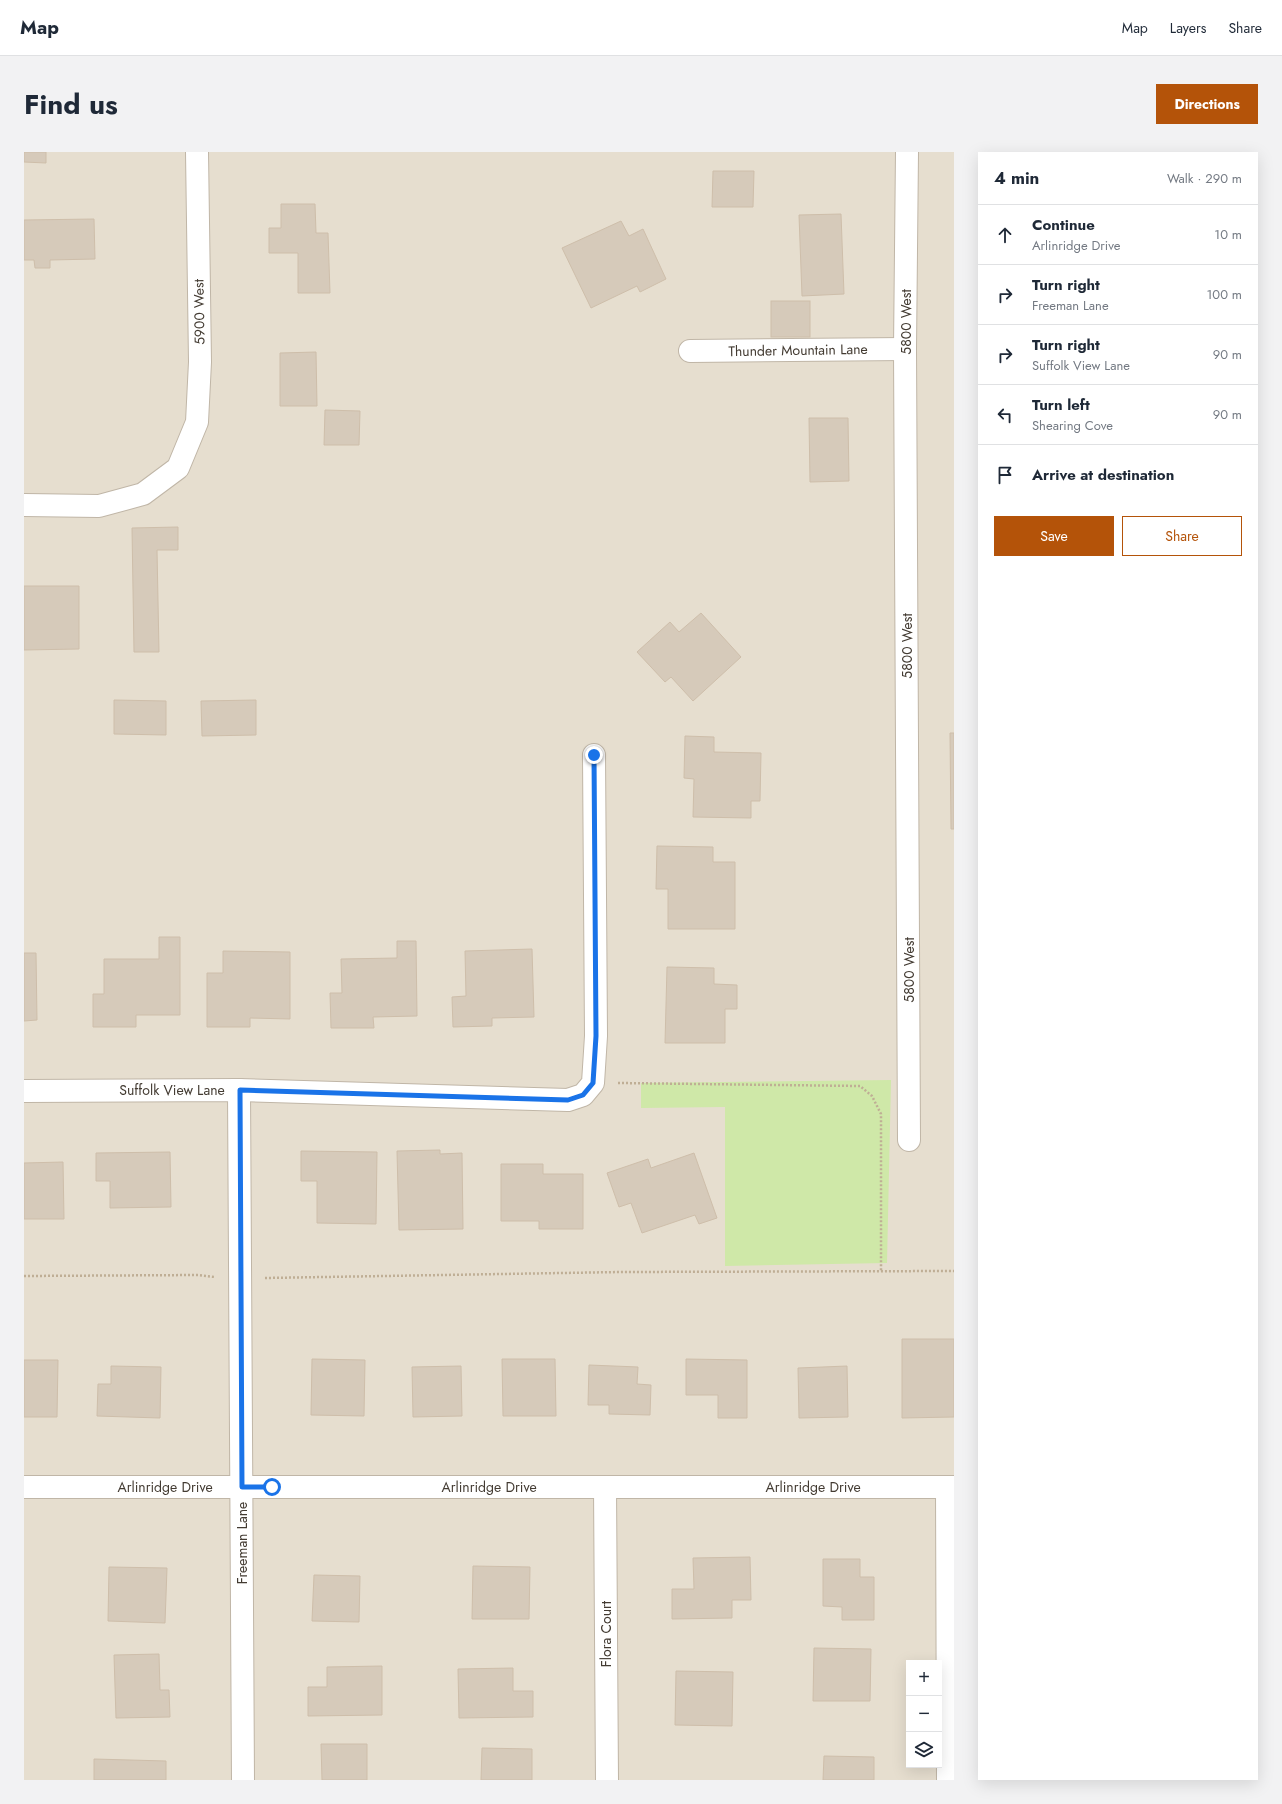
<!DOCTYPE html>
<html lang="en">
<head>
<meta charset="utf-8">
<style>
	:root { --surface:#fff; --page:#f2f2f3; --text:#1f2937; --muted:#747a83; --line:#e0e1e3; --accent:#b45309 }
	body { margin:0; font-family:Jost,sans-serif; background:var(--page); color:var(--text) }
	.controls { position:absolute; right:12px; bottom:12px; display:grid; overflow:hidden; border-radius:0px; box-shadow:0 4px 16px #0002 }
	.controls button { width:36px; height:36px; display:grid; place-items:center; padding:0; border:0; border-bottom:1px solid var(--line); background:var(--surface); color:var(--text); font:20px sans-serif }
	.stop { position:absolute; width:12px; height:12px; margin:-9px; border:3px solid #1a73e8; border-radius:50%; background:#fff }
	.stop.end { background:#1a73e8; border-color:#fff; box-shadow:0 1px 4px #0008 }
	.list { margin:0; padding:0; list-style:none }
	h2 { display:flex; justify-content:space-between; align-items:center; height:52px; margin:0; padding:0 16px; font-size:17px }
	h2 small { font-size:13px; font-weight:400; color:var(--muted) }
	.list li { display:grid; grid-template-columns:26px 1fr auto; gap:12px; align-items:center; box-sizing:border-box; height:60px; padding:0 16px; border-top:1px solid var(--line) }
	.list b { display:block; font-size:15px; white-space:nowrap }
	.list p { margin:0; font-size:13px; white-space:nowrap; color:var(--muted) }
	.list em { font-size:13px; font-style:normal; color:var(--muted) }
	.actions { display:flex; gap:8px; padding:12px 16px }
	.actions a { flex:1; padding:9px 0; border:1px solid var(--accent); border-radius:0px; text-align:center; font-size:14px; color:var(--accent) }
	.actions .main { background:var(--accent); color:#fff }
	.icon { flex:none; width:22px; height:22px; fill:none; stroke:currentColor; stroke-width:2; stroke-linecap:round; stroke-linejoin:round }
	.map { position:relative; flex:none; width:930px; height:1628px; overflow:hidden; border-radius:0px }
	header { display:flex; align-items:center; gap:24px; box-sizing:border-box; height:56px; padding:0 20px; background:var(--surface); border-bottom:1px solid var(--line) }
	header strong { font-size:19px }
	nav { display:flex; gap:22px; margin-inline-start:auto; font-size:14px }
	.intro { display:flex; align-items:center; justify-content:space-between; box-sizing:border-box; height:96px; padding:0 24px }
	h1 { margin:0; font-size:28px }
	.button { padding:10px 18px; border-radius:0px; background:var(--accent); color:#fff; font-size:14px; font-weight:700 }
	main { display:flex; gap:24px; padding:0 24px }
	aside { flex:1; background:var(--surface); border-radius:0px; box-shadow:0 4px 16px #0002 }
	.map>svg:first-child { display:block }
</style>
</head>
<body>
<header>
<strong>Map</strong>
<nav><a>Map</a><a>Layers</a><a>Share</a></nav>
</header>
<div class="intro"><h1>Find us</h1><a class="button">Directions</a></div>
<main>
<div class="map">
<svg width="930" height="1628" viewBox="0 0 930 1628">
	<rect width="100%" height="100%" fill="#f2ece2"/>
	<path fill="#e6decf" fill-rule="evenodd" d="M0 0H930V1628H0ZM885 1511H915V1613H885Z"/>
	<path fill="#cfe8a8" d="M867 928 863 1111 701 1114V955L617 956V931Z"/>
	<g fill="#d6caba" stroke="#cebeaa">
		<path d="M0 0H22V11L0 10Z"/>
		<path d="M689 19H730L729 55H688Z"/>
		<path d="M257 52H291L292 81H304L306 141H274V101H245V76H257Z"/>
		<path d="M817 62 820 142 778 144 775 63Z"/>
		<path d="M70 67 71 107 26 108V116H11L10 108H0V68Z"/>
		<path d="M597 69 605 84 619 77 642 127 616 140 613 134 567 156 538 96Z"/>
		<rect x="747" y="149" width="39" height="36"/>
		<path d="M292 200 293 254H256V201Z"/>
		<path d="M301 258 336 259 335 293H300Z"/>
		<path d="M785 266H824L825 329 786 330Z"/>
		<path d="M154 375V398H133L135 500H110L108 376Z"/>
		<path d="M0 434H55V497L0 498Z"/>
		<path d="M677 461 717 505 669 549 647 525 641 530 613 500 646 470 655 480Z"/>
		<path d="M90 548 142 549V583L90 582Z"/>
		<path d="M232 548V583L178 584 177 549Z"/>
		<path d="M926 581H930V677H927Z"/>
		<path d="M661 584 690 585V600L737 601 736 649H727V666L669 665 670 627 660 626Z"/>
		<path d="M633 694 689 695V710H711V777H644V737H632Z"/>
		<path d="M135 785H156V863H112V875H69V842H80V807H135Z"/>
		<path d="M373 789H392L393 864 349 865 350 876H307L306 841H318L317 807 373 806Z"/>
		<path d="M508 797 510 865 468 866V874L429 875 428 845 442 844 441 799Z"/>
		<path d="M199 799 266 800V867L226 866V875H183V821H199Z"/>
		<path d="M0 801H12L13 868 0 869Z"/>
		<path d="M643 815 690 816V832L713 833V857H701V891H641Z"/>
		<path d="M416 998V1002L438 1001 439 1077 375 1078 373 999Z"/>
		<path d="M277 999 353 1000 352 1072 293 1071V1029H277Z"/>
		<path d="M146 1000 147 1055 86 1056V1029H72V1001Z"/>
		<path d="M670 1001 693 1066 675 1072 671 1063 618 1081 607 1051 595 1055 583 1021 624 1007 627 1016Z"/>
		<path d="M39 1010 40 1067H0V1011Z"/>
		<path d="M477 1012H519V1022H559V1077H515V1069H477Z"/>
		<path d="M878 1187H930V1265L878 1266Z"/>
		<path d="M288 1207 341 1208 340 1264 287 1263Z"/>
		<path d="M478 1207H531L532 1264H479Z"/>
		<path d="M662 1207 723 1208V1266H694V1243H662Z"/>
		<path d="M0 1208H34L33 1265H0Z"/>
		<path d="M565 1213 614 1215 613 1232 627 1233 626 1263 585 1262V1253H564Z"/>
		<path d="M87 1214 137 1215 136 1266 73 1264 74 1232H87Z"/>
		<path d="M437 1214 438 1264 389 1265 388 1215Z"/>
		<path d="M823 1214 824 1265 775 1266 774 1216Z"/>
		<path d="M726 1405 727 1448H708V1466L648 1467V1437H670L669 1406Z"/>
		<path d="M799 1407H836V1425H850V1468H818V1455L799 1454Z"/>
		<path d="M449 1414 506 1415 505 1467H448Z"/>
		<path d="M85 1415 143 1416 141 1471 84 1469Z"/>
		<path d="M290 1423 336 1424 335 1470 288 1469Z"/>
		<path d="M790 1496 847 1497 846 1549H789Z"/>
		<path d="M135 1502 136 1538H145L146 1565 92 1566 90 1503Z"/>
		<path d="M358 1514V1563L284 1564V1535H303V1515Z"/>
		<path d="M489 1516V1539H509V1565L435 1566 434 1517Z"/>
		<path d="M652 1519 709 1520 708 1574 651 1573Z"/>
		<path d="M297 1592H343V1628H298Z"/>
		<path d="M458 1596 508 1597V1628H457Z"/>
		<path d="M800 1604 850 1605V1628H799Z"/>
		<path d="M70 1607 142 1609V1628H70Z"/>
	</g>
	<g fill="none" stroke-linecap="round" stroke-linejoin="round">
		<g stroke="#c0b6a7" stroke-width="24">
			<g id="minor">
				<path d="M883 0 881 197 885 988"/>
				<path d="M666 199 881 197"/>
				<path d="M0 353 75 354 119 342 154 316 173 270 176 210 173 0"/>
				<path d="M215 938 219 1628"/>
				<path d="M0 939 215 938 544 948 559 943 569 931 572 884 570 603"/>
				<path d="M0 1335H930"/>
				<path d="M581 1335 583 1628"/>
				<path d="M923 1335 924 1628"/>
			</g>
		</g>
		<g stroke="#bfae95" stroke-width="2.5" stroke-dasharray="2 2" stroke-linecap="butt">
			<path d="M594 931 836 934 848 944 857 962V1120"/>
			<path d="M0 1124 174 1123 191 1125"/>
			<path d="M241 1126 597 1120 930 1119"/>
		</g>
		<use href="#minor" stroke="#fff" stroke-width="22"/>
	</g>
	<g fill="none" stroke-linecap="round" stroke-linejoin="round">
		<path stroke="#1a73e8" stroke-width="5" d="M248 1335H218L216 938 544 948 559 943 569 931 572 884 570 603"/>
	</g>
	<g text-anchor="middle" dominant-baseline="central" stroke-width="3" stroke-linejoin="round" paint-order="stroke">
		<g font-size="14" fill="#433b32" stroke="#fff">
			<text transform="translate(175 160) rotate(-91)">5900 West</text>
			<text transform="translate(882 170) rotate(-90)">5800 West</text>
			<text transform="translate(774 198) rotate(-1)">Thunder Mountain Lane</text>
			<text transform="translate(883 494) rotate(-90)">5800 West</text>
			<text transform="translate(885 818) rotate(-90)">5800 West</text>
			<text x="148" y="938">Suffolk View Lane</text>
			<text x="141" y="1335">Arlinridge Drive</text>
			<text x="465" y="1335">Arlinridge Drive</text>
			<text x="789" y="1335">Arlinridge Drive</text>
			<text transform="translate(218 1391) rotate(-90)">Freeman Lane</text>
			<text transform="translate(582 1482) rotate(-90)">Flora Court</text>
		</g>
	</g>
</svg>
<div class="controls">
<button>+</button>
<button>−</button>
<button><svg class="icon" aria-label="layers" viewBox="0 0 24 24"><path d="M12 4l9 5-9 5-9-5zM3 14l9 5 9-5"/></svg></button>
</div>
<div class="stop" style="left:248px;top:1335px"></div>
<div class="stop end" style="left:570px;top:603px"></div>
</div>
<aside>
<h2>4 min<small>Walk · 290 m</small></h2>
<ul class="list">
<li><svg class="icon" aria-label="ahead" viewBox="0 0 24 24"><path d="M12 20V5M6 11l6-6 6 6"/></svg><div><b>Continue</b><p>Arlinridge Drive</p></div><em>10 m</em></li>
<li><svg class="icon" aria-label="right" viewBox="0 0 24 24"><path d="M7 20v-9h11M14 6l5 5-5 5"/></svg><div><b>Turn right</b><p>Freeman Lane</p></div><em>100 m</em></li>
<li><svg class="icon" aria-label="right" viewBox="0 0 24 24"><path d="M7 20v-9h11M14 6l5 5-5 5"/></svg><div><b>Turn right</b><p>Suffolk View Lane</p></div><em>90 m</em></li>
<li><svg class="icon" aria-label="left" viewBox="0 0 24 24"><path d="M17 20v-9H6M10 6l-5 5 5 5"/></svg><div><b>Turn left</b><p>Shearing Cove</p></div><em>90 m</em></li>
<li><svg class="icon" aria-label="arrive" viewBox="0 0 24 24"><path d="M6 21V4h12l-3 4 3 4H6"/></svg><div><b>Arrive at destination</b></div></li>
</ul>
<div class="actions"><a class="main">Save</a><a>Share</a></div>
</aside>
</main>
</body>
</html>
